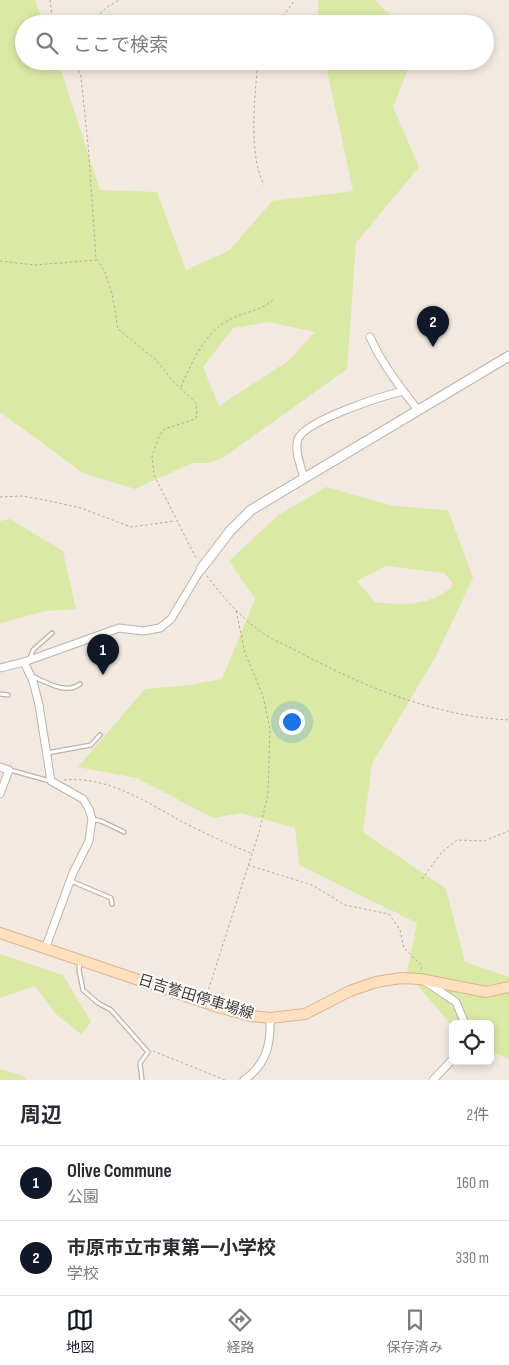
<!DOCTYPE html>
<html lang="ja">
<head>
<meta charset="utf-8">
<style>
	:root { --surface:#fff; --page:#f7f7f7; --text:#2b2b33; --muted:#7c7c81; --line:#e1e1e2; --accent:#111827 }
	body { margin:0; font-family:"Sofia Sans Condensed","Noto Sans JP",sans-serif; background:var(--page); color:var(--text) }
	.controls { position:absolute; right:15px; bottom:15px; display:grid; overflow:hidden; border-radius:8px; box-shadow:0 2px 8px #0003 }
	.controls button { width:45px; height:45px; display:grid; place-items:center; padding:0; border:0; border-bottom:1px solid var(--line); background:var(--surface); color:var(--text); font:25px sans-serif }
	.you { position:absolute; left:291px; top:721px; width:18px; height:18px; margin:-12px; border:4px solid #fff; border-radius:50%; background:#1a73e8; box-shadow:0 0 0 8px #1a73e833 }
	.badge { display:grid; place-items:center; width:32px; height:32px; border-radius:50%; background:var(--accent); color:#fff; font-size:16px; font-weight:700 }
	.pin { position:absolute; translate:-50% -41px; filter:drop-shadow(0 1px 2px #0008) }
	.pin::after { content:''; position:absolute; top:26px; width:18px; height:15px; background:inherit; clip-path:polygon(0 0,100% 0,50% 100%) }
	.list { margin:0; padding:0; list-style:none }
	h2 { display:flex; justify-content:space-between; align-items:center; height:65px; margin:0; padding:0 20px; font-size:21px }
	h2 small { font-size:16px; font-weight:400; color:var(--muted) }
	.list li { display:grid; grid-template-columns:32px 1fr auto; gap:15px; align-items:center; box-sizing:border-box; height:75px; padding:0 20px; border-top:1px solid var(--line) }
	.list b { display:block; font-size:19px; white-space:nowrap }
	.list p { margin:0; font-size:16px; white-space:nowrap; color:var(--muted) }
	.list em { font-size:16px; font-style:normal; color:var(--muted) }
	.icon { flex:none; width:28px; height:28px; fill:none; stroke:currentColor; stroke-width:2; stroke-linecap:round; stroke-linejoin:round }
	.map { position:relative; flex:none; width:509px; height:1080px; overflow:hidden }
	.search { position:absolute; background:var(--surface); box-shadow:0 2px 8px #0003; left:15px; right:15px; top:15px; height:55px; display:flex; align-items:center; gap:12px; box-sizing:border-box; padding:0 18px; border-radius:28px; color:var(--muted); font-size:19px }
	.sheet { height:215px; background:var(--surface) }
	nav { display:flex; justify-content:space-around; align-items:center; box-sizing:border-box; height:70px; border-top:1px solid var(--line); background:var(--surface); font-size:14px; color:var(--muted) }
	nav a { display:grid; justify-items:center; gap:2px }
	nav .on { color:var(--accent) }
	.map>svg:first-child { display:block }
</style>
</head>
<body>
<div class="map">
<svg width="509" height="1080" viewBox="0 0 509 1080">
	<rect width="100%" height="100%" fill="#f2e9e1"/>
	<g fill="#dbe9a7" fill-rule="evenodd">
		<path d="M0 0H35L44 24H24V61H58L100 190 157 192 186 270 230 250 272 201 353 191 325 61H411L393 107 419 167 356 243 347 369 221 459 207 463H192L135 489 83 473 0 412ZM269 322 315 332 288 361 219 406 203 367 233 328Z"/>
		<path d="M318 0H375L399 24H318Z"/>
		<path d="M326 487 393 506 448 510 473 578 436 656 372 764 363 832 446 889 465 962 509 977V1059L490 1051V1024H453V1027L407 973 417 923 299 865 295 828 241 813 213 818 137 778 78 767 145 689 189 685 222 679 255 599 229 561 277 516ZM386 566 444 573 452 582 451 588C427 606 404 606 375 602L357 581Z"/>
		<path d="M10 519 63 551 76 609 46 611 0 623V521Z"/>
		<path d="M0 954 63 975 91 1022 81 1034 57 1015 35 986 0 998Z"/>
		<path d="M0 1069 23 1076 26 1080H0Z"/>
	</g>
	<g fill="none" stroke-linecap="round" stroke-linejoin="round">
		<g stroke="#c0b1a7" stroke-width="5.5">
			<g id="service">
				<path d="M30 658 33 650 52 633"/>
				<path d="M32 676C46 682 66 695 80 684"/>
				<path d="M0 694 8 695"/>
				<path d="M47 753 91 745 100 735"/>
				<path d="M10 770 50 781"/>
				<path d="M92 819 101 821 124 832"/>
				<path d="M71 881 111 898 112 904"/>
				<path d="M80 961 79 970 83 990 98 1003 111 1010 148 1052 140 1063 142 1080"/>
			</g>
		</g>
		<g stroke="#c0b1a7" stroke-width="9">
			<g id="minor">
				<path d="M370 337C382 364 400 387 418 410"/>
				<path d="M304 478C301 467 294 450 298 439 306 420 383 396 403 391"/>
				<path d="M24 662 33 681 39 705 51 781 83 799 89 809 92 819 89 841 73 873 45 949"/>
				<path d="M0 668 24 662 119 628 143 631 160 628 171 619 201 569"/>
				<path d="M0 767 9 770 0 794"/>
				<path d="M426 982 456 1002 465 1024"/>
				<path d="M244 1080C267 1064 271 1044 270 1018"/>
				<path d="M433 1080 453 1059"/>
			</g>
		</g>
		<g stroke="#c0b1a7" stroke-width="11">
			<path id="tertiary" d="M201 569 230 531 251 510 509 356"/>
		</g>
		<g stroke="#d8b490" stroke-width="12">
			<path id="secondary" d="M0 933 218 1007 251 1016 270 1018 305 1014 350 991 376 982 401 978 420 979 486 992 509 987"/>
		</g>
		<g stroke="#c0a694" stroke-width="1" stroke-dasharray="2.5 2.5" stroke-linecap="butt">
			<path d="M50 0 53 24"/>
			<path d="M89 24 106 8 119 0"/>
			<path d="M277 24 295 0"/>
			<path d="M75 61 81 77 88 144 96 258 105 272 112 293 118 329 156 360 172 380 196 403 197 416 195 419 165 429 160 434 152 456 154 475 197 560"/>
			<path d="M258 61C255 95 248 154 264 185"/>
			<path d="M0 261 35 265 96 260"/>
			<path d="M181 387C194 358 205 330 235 317 249 311 263 310 274 299"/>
			<path d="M0 497 22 496 45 500 81 508 131 527 175 521"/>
			<path d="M207 576C221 595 238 614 257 629 268 638 284 644 297 651 362 686 434 716 509 720"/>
			<path d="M64 780C107 776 145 801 181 821 204 833 227 844 251 853"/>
			<path d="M248 865 312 885 345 905 389 914 400 930 404 948 422 966 421 970"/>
			<path d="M422 879 442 852 457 840 484 841 509 831"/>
			<path d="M207 994 260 829 268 794 270 729 263 696 245 653 236 610"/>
			<path d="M153 1051 225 1080"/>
		</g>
		<use href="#service" stroke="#fff" stroke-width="3"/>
		<use href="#minor" stroke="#fff" stroke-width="7"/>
		<use href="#tertiary" stroke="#fff" stroke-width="9"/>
		<use href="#secondary" stroke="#ffe0be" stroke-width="10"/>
	</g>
	<g text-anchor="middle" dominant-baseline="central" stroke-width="4" stroke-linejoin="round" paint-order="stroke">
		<g font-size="15" fill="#433832" stroke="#fff">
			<text transform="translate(196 997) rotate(17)">日吉誉田停車場線</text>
		</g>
	</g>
</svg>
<div class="controls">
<button><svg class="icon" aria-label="locate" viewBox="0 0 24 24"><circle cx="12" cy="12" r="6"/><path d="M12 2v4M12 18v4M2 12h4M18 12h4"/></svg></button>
</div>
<div class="you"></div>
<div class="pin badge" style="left:103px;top:675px">1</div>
<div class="pin badge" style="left:433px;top:347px">2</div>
<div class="search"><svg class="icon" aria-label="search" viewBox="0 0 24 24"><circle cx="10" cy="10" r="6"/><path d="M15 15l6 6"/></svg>ここで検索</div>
</div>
<section class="sheet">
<h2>周辺<small>2件</small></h2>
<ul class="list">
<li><span class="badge">1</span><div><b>Olive Commune</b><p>公園</p></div><em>160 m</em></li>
<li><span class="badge">2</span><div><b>市原市立市東第一小学校</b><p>学校</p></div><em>330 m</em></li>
</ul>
</section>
<nav>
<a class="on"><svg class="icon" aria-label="map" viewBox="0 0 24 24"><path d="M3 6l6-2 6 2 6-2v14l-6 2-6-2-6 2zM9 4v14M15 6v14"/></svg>地図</a>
<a><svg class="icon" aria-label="directions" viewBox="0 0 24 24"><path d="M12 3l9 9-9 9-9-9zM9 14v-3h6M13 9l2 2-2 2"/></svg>経路</a>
<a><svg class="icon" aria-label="saved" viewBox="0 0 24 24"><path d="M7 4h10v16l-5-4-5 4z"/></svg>保存済み</a>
</nav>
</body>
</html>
